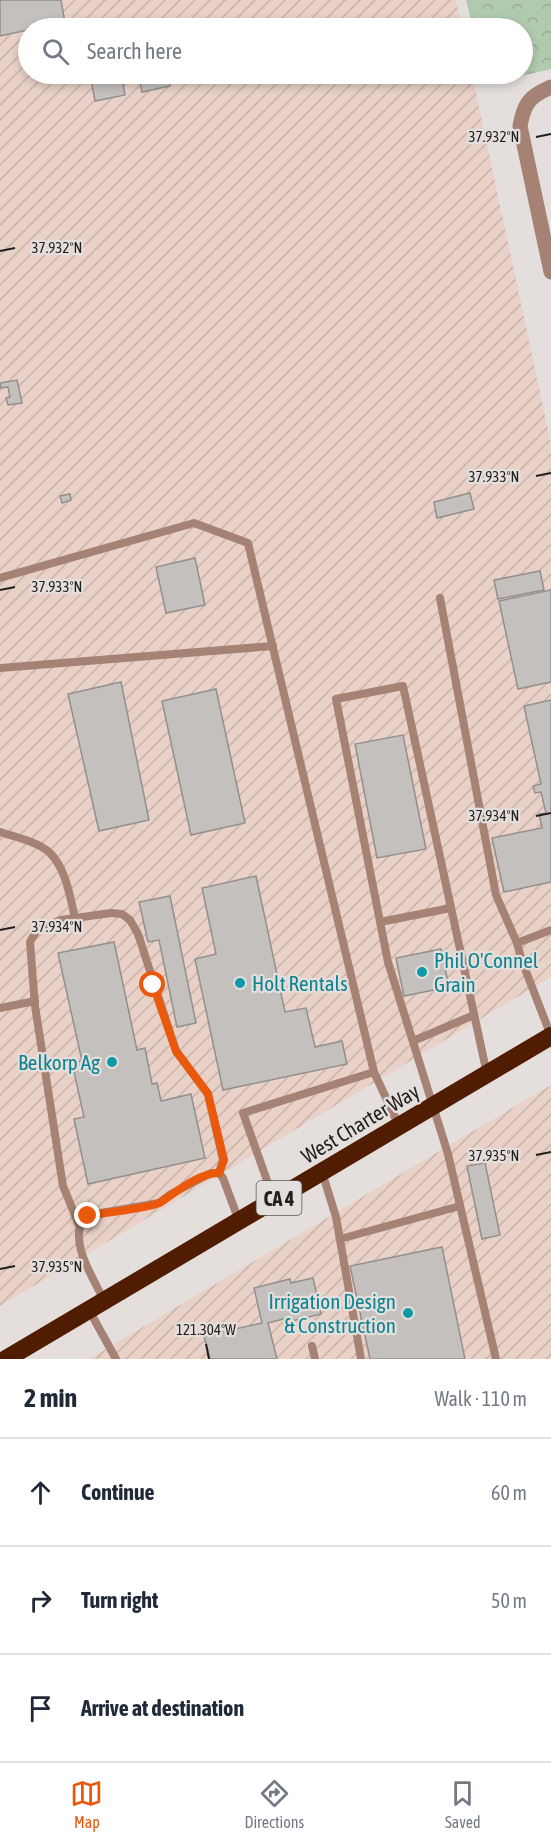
<!DOCTYPE html>
<html lang="en">
<head>
<meta charset="utf-8">
<style>
	:root { --surface:#fff; --page:#f2f2f3; --text:#1f2937; --muted:#747a83; --line:#e0e1e3; --accent:#ea580c }
	body { margin:0; font-family:"Asap Condensed",sans-serif; background:var(--page); color:var(--text) }
	.stop { position:absolute; width:18px; height:18px; margin:-14px; border:4px solid #ea580c; border-radius:50%; background:#fff }
	.stop.end { background:#ea580c; border-color:#fff; box-shadow:0 2px 6px #0008 }
	.list { margin:0; padding:0; list-style:none }
	h2 { display:flex; justify-content:space-between; align-items:center; height:78px; margin:0; padding:0 24px; font-size:26px }
	h2 small { font-size:20px; font-weight:400; color:var(--muted) }
	.list li { display:grid; grid-template-columns:39px 1fr auto; gap:18px; align-items:center; box-sizing:border-box; height:108px; padding:0 24px; border-top:2px solid var(--line) }
	.list b { display:block; font-size:22px; white-space:nowrap }
	.list em { font-size:20px; font-style:normal; color:var(--muted) }
	.icon { flex:none; width:33px; height:33px; fill:none; stroke:currentColor; stroke-width:2; stroke-linecap:round; stroke-linejoin:round }
	.map { position:relative; flex:none; width:551px; height:1359px; overflow:hidden }
	.search { position:absolute; background:var(--surface); box-shadow:0 3px 9px #0003; left:18px; right:18px; top:18px; height:66px; display:flex; align-items:center; gap:15px; box-sizing:border-box; padding:0 21px; border-radius:33px; color:var(--muted); font-size:22px }
	.sheet { height:402px; background:var(--surface) }
	nav { display:flex; justify-content:space-around; align-items:center; box-sizing:border-box; height:84px; border-top:2px solid var(--line); background:var(--surface); font-size:16px; color:var(--muted) }
	nav a { display:grid; justify-items:center; gap:3px }
	nav .on { color:var(--accent) }
	.map>svg:first-child { display:block }
</style>
</head>
<body>
<div class="map">
<svg width="551" height="1359" viewBox="0 0 551 1359">
	<defs>
		<pattern id="industrial-furrows" width="10" height="10" patternUnits="userSpaceOnUse" patternTransform="scale(1.5)"><rect width="10" height="10" fill="#e9d1c7"/><path d="M-1 1l2-2M0 10L10 0M9 11l2-2" fill="none" stroke="#c8b3aa"/></pattern>
		<pattern id="park-crowns" width="20" height="18" patternUnits="userSpaceOnUse" patternTransform="scale(1.5)"><rect width="20" height="18" fill="#b0caae"/><path d="M2 6a3 3 0 1 1 6 0M12 15a3 3 0 1 1 6 0" fill="none" stroke="#97ad95"/></pattern>
	</defs>
	<rect width="100%" height="100%" fill="#e4dfdd"/>
	<g fill="url(#industrial-furrows)">
		<path d="M0 0H456L462 28H28V74H472L551 444V977L0 1306Z"/>
		<path d="M551 1085V1359H89Z"/>
	</g>
	<path fill="url(#park-crowns)" d="M466 0H551V69L486 84 484 74H522V28H473Z"/>
	<g fill="#c4c0be" stroke="#938f8d" stroke-width="1.5">
		<path d="M0 0H61L65 23 28 28V30L0 36Z"/>
		<path d="M90 74H121L125 95 95 101Z"/>
		<path d="M138 74H167L170 86 142 92Z"/>
		<path d="M17 380 22 403 8 405 6 398 10 397 8 387 1 388 0 383Z"/>
		<path d="M470 493 474 509 437 518 434 502Z"/>
		<path d="M70 494 71 500 62 503 60 496Z"/>
		<path d="M195 558 205 605 166 613 156 567Z"/>
		<path d="M540 571 544 590 498 599 494 580Z"/>
		<path d="M551 590V682L518 689 499 601Z"/>
		<path d="M121 682 149 820 99 831 68 694Z"/>
		<path d="M216 689 245 823 191 835 162 701Z"/>
		<path d="M551 700V882L504 892 492 838 542 828 539 814 546 813 541 792 535 793 533 786 541 784 524 706Z"/>
		<path d="M403 735 426 849 377 858 355 744Z"/>
		<path d="M256 876 285 1012 306 1008 315 1047 342 1041 347 1064 223 1090 195 959 216 954 202 888Z"/>
		<path d="M170 896 196 1023 177 1027 159 940 148 942 139 902Z"/>
		<path d="M114 942 137 1050 145 1048 152 1084 157 1083 161 1101 191 1094 205 1158 88 1184 74 1119 84 1117 72 1063 82 1061 58 953Z"/>
		<path d="M441 949 449 987 404 996 396 958Z"/>
		<path d="M485 1163 500 1235 482 1239 467 1166Z"/>
		<path d="M442 1247 465 1359H370L350 1266Z"/>
		<path d="M313 1278 321 1314 288 1322 287 1318 268 1323 277 1359H210L204 1336 262 1323 254 1288 290 1279 291 1283Z"/>
	</g>
	<g fill="none" stroke-linecap="round" stroke-linejoin="round">
		<g stroke="#a58273" stroke-width="8">
			<path d="M0 578 194 523 248 543 374 1072"/>
			<path d="M440 598 496 895 517 943"/>
			<path d="M0 668 273 646"/>
			<path d="M0 832C15 837 36 841 49 852 66 868 70 897 75 918"/>
			<path d="M380 922 451 908"/>
			<path d="M551 930 517 943 522 961 551 1036"/>
			<path d="M0 1008 35 1001"/>
			<path d="M413 1041 474 1015"/>
			<path d="M487 1074 403 686 336 699 388 962 448 1154 496 1359"/>
			<path d="M322 1172 336 1217 361 1359"/>
			<path d="M219 1173 223 1178 239 1221"/>
			<path d="M274 1200 243 1113 374 1072 399 1126"/>
			<path d="M79 1225 63 1186 35 1006 30 942 37 930 61 920 111 913 122 914 130 920 138 934 176 1051 208 1094 223 1160 219 1173"/>
			<path d="M340 1239 460 1206"/>
			<path d="M104 1301C94 1278 69 1244 83 1219L95 1214 159 1203 171 1194 211 1173H219"/>
			<path d="M89 1310 116 1359"/>
			<path d="M312 1346 315 1359"/>
		</g>
		<path stroke="#a58273" stroke-width="15" d="M551 87C530 96 524 103 520 126L551 272"/>
		<path stroke="#511d02" stroke-width="18" d="M6 1359 551 1036"/>
	</g>
	<g fill="none" stroke-linecap="round" stroke-linejoin="round">
		<path stroke="#ea580c" stroke-width="8" d="M88 1216C104 1212 149 1209 161 1202 176 1192 201 1172 219 1173L224 1160 208 1094 176 1051 153 985"/>
	</g>
	<path fill="none" stroke="#211f1e" stroke-width="2" d="M536 137 551 134M0 251 15 248M536 476 551 473M0 590 15 587M536 816 551 813M0 930 15 927M536 1155 551 1152M0 1269 15 1266M206 1344 209 1359"/>
	<g fill="#0f9aa8" stroke="#e4dfdd" stroke-width="2">
		<circle cx="422" cy="972" r="6"/>
		<circle cx="240" cy="983" r="6"/>
		<circle cx="112" cy="1062" r="6"/>
		<circle cx="408" cy="1313" r="6"/>
	</g>
	<g text-anchor="middle" dominant-baseline="central" stroke-width="4.5" stroke-linejoin="round" paint-order="stroke">
		<rect fill="#e4dfdd" stroke="#5c5957" stroke-width="1.5" x="256.5" y="1181" width="45" height="34" rx="4.5"/>
		<g font-size="20" font-weight="bold" fill="#211f1e">
			<text x="279" y="1198">CA 4</text>
		</g>
		<g font-size="21" fill="#0d838f" stroke="#e4dfdd" text-anchor="start">
			<text x="434" y="960">Phil O'Connel<tspan x="434" dy="24">Grain</tspan></text>
			<text x="252" y="983">Holt Rentals</text>
			<text x="100" y="1062" text-anchor="end">Belkorp Ag</text>
			<text x="396" y="1301" text-anchor="end">Irrigation Design<tspan x="396" dy="24">&amp; Construction</tspan></text>
		</g>
		<g font-size="21" fill="#211f1e" stroke="#e4dfdd">
			<text transform="translate(360 1123) rotate(-31)">West Charter Way</text>
		</g>
	</g>
	<g font-size="15" text-anchor="middle" fill="#211f1e" stroke="#e4dfdd" stroke-width="4.5" stroke-linejoin="round" paint-order="stroke">
		<text x="494" y="142">37.932°N</text>
		<text x="57" y="253">37.932°N</text>
		<text x="494" y="482">37.933°N</text>
		<text x="57" y="592">37.933°N</text>
		<text x="494" y="821">37.934°N</text>
		<text x="57" y="932">37.934°N</text>
		<text x="494" y="1161">37.935°N</text>
		<text x="57" y="1272">37.935°N</text>
		<text x="206" y="1335">121.304°W</text>
	</g>
</svg>
<div class="stop" style="left:153px;top:985px"></div>
<div class="stop end" style="left:88px;top:1216px"></div>
<div class="search"><svg class="icon" aria-label="search" viewBox="0 0 24 24"><circle cx="10" cy="10" r="6"/><path d="M15 15l6 6"/></svg>Search here</div>
</div>
<section class="sheet">
<h2>2 min<small>Walk · 110 m</small></h2>
<ul class="list">
<li><svg class="icon" aria-label="ahead" viewBox="0 0 24 24"><path d="M12 20V5M6 11l6-6 6 6"/></svg><div><b>Continue</b></div><em>60 m</em></li>
<li><svg class="icon" aria-label="right" viewBox="0 0 24 24"><path d="M7 20v-9h11M14 6l5 5-5 5"/></svg><div><b>Turn right</b></div><em>50 m</em></li>
<li><svg class="icon" aria-label="arrive" viewBox="0 0 24 24"><path d="M6 21V4h12l-3 4 3 4H6"/></svg><div><b>Arrive at destination</b></div></li>
</ul>
</section>
<nav>
<a class="on"><svg class="icon" aria-label="map" viewBox="0 0 24 24"><path d="M3 6l6-2 6 2 6-2v14l-6 2-6-2-6 2zM9 4v14M15 6v14"/></svg>Map</a>
<a><svg class="icon" aria-label="directions" viewBox="0 0 24 24"><path d="M12 3l9 9-9 9-9-9zM9 14v-3h6M13 9l2 2-2 2"/></svg>Directions</a>
<a><svg class="icon" aria-label="saved" viewBox="0 0 24 24"><path d="M7 4h10v16l-5-4-5 4z"/></svg>Saved</a>
</nav>
</body>
</html>
